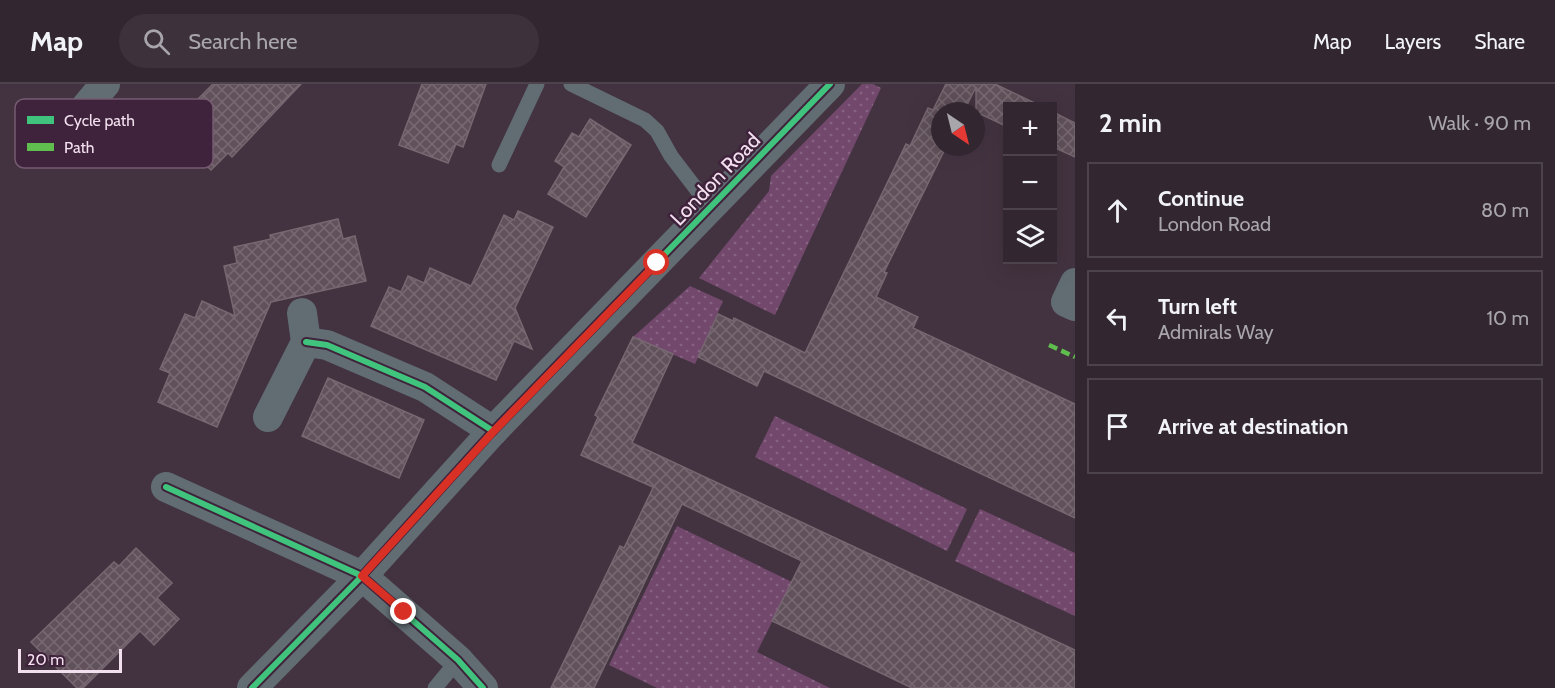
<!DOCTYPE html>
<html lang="en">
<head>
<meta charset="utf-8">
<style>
	:root { --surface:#322630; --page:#3d323c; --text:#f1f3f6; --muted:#a8a5ab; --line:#4d434c }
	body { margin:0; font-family:Cabin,sans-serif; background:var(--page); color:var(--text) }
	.controls { position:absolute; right:18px; top:18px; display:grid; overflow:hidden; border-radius:0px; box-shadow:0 6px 24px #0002 }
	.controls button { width:54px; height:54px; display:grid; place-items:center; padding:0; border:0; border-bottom:2px solid var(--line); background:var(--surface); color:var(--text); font:30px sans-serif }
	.compass { position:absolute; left:931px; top:18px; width:54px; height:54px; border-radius:50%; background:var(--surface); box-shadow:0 6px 24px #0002; rotate:145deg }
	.scale { position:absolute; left:18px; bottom:15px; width:104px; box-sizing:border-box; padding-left:6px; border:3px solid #f3e0ef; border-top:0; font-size:16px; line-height:21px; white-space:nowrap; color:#f3e0ef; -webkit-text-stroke:4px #3f223b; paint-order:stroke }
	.stop { position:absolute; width:18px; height:18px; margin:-14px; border:4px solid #d93025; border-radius:50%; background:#fff }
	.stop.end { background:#d93025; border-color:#fff; box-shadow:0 2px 6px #0008 }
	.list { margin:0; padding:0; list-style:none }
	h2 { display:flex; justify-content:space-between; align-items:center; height:78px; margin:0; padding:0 24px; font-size:26px }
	h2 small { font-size:20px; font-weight:400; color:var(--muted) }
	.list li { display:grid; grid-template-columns:39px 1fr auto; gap:18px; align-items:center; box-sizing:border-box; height:96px; margin:0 12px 12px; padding:0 12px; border:2px solid var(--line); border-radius:0px }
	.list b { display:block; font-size:22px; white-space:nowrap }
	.list p { margin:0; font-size:20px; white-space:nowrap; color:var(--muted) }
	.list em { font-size:20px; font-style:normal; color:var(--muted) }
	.icon { flex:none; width:33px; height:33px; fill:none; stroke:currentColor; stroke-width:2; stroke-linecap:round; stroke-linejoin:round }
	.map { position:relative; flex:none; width:1075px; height:604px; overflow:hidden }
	header { display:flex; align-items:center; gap:36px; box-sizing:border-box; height:84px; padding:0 30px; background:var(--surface); border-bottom:2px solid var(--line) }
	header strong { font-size:28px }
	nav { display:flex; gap:33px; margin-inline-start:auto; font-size:21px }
	.search { width:420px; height:54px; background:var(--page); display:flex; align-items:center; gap:15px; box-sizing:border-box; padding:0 21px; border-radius:33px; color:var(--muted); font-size:22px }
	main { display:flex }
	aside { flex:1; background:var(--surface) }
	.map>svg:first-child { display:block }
</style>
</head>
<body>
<header>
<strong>Map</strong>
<div class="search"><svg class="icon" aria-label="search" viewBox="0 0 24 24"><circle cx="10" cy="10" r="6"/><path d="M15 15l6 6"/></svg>Search here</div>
<nav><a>Map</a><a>Layers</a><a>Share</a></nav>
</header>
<main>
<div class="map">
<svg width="1075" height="604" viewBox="0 0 1075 604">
	<defs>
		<pattern id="grass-dots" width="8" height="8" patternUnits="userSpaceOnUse" patternTransform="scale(1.5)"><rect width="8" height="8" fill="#73486d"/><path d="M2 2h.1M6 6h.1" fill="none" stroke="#876282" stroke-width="1.8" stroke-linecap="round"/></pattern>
		<pattern id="building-cross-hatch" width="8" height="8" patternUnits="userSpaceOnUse" patternTransform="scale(1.5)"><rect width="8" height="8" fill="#61515a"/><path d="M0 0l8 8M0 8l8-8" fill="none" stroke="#786a72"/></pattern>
	</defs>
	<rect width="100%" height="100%" fill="#433340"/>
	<g fill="url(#grass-dots)">
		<path d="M862 0H873L881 4 775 231 699 194 769 107 771 92Z"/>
		<path d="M690 202 723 217 695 280 633 253Z"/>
		<path d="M775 332 967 425 947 467 755 373Z"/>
		<path d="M980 425 1075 469V532L955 477Z"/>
		<path d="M677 442 792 498 757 568 830 604H657L609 581Z"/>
	</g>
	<g fill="url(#building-cross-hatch)" stroke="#776771" stroke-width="1.5">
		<path d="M213 0H301L232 73 228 69 211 86 188 63 202 47 184 29Z"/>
		<path d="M422 0H486L463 63 456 60 448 79 399 61Z"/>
		<path d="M946 0H995L1041 22H1008V43L976 28V3L964 27H940V63H946L884 188 887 189 876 213 918 233 913 244 1075 320V434L764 287 757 302 698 273 718 230 733 237 734 234 805 269 906 60 910 62 928 24 933 26Z"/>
		<path d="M1053 28 1075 39V73L1053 63Z"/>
		<path d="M590 35 631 61 586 133 548 110 564 83 555 77 572 49 579 53Z"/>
		<path d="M518 127 553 143 515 224 532 265 514 257 496 296 371 242 389 203 401 208 408 192 424 199 430 184 471 202 504 131 514 136Z"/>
		<path d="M338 135 343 155 355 152 366 197 271 218 217 343 158 318 170 289 160 285 185 230 195 234 202 217 235 232 224 182 237 179 234 163 271 155 270 151Z"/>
		<path d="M633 253 673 270 632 359 1075 566V604H912L772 537 802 477 682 420 594 604H551L620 462 624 464 652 406 653 403 581 371 598 333 595 331Z"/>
		<path d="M328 294 424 336 399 394 302 352Z"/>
		<path d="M136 464 172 499 157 514 179 535 154 561 140 547 83 604H77L31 558 114 478 119 482Z"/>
	</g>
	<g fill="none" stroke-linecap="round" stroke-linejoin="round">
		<g stroke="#616d73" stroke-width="15">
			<path d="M571 0 645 36 657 47 671 72 710 123"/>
			<path d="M499 81 537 0"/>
			<path d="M435 604 458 576"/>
		</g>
		<g stroke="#616d73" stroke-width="30">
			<path d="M51 65 105 0"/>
			<path d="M1075 199 1066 218 1075 222"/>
			<path d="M306 258 327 261 425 303 493 347"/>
			<path d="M268 333 306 258 302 229"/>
			<path d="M166 403 362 492 458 576 483 604"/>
			<path d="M252 604 362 492 493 347 830 0"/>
		</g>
		<path stroke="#5fbe4e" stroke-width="4.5" stroke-dasharray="9 4.5" stroke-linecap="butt" d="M1049 261 1075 273"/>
		<g stroke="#3f223b" stroke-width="10">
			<g id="cycleway">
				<path d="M306 258 327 261 425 303 493 347"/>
				<path d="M166 403 362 492 458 576 483 604"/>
				<path d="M252 604 362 492 493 347 830 0"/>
			</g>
		</g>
		<use href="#cycleway" stroke="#40c37c" stroke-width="6"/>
	</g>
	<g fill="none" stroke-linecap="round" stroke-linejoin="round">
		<path stroke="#d93025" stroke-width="8" d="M404 528 362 492 493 348 657 179"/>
	</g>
	<g text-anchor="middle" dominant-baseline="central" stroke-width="5" stroke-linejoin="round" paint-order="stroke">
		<g font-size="21" fill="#f3e0ef" stroke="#3f223b">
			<text transform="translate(715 95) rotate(-46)">London Road</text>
		</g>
	</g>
	<rect x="15" y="15" width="198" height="69" rx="9" fill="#3f223b" stroke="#755b71" stroke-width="1.5"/>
	<rect x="27" y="32" width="27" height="8" fill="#40c37c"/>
	<rect x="27" y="59" width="27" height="8" fill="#5fbe4e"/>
	<g font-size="16" fill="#f3e0ef">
		<text x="64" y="42">Cycle path</text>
		<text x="64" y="69">Path</text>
	</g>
</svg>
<div class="controls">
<button>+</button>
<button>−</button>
<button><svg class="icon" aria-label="layers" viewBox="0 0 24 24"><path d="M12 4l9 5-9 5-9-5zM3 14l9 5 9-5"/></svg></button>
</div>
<svg class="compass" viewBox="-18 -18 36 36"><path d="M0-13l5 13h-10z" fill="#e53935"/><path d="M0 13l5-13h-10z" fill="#a8a5ab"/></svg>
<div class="scale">20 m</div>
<div class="stop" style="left:657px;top:179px"></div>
<div class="stop end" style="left:404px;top:528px"></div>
</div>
<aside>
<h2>2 min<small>Walk · 90 m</small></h2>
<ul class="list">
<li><svg class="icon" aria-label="ahead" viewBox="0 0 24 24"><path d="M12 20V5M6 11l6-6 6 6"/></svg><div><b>Continue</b><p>London Road</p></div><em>80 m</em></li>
<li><svg class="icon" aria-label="left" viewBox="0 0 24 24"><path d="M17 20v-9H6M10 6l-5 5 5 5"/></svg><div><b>Turn left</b><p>Admirals Way</p></div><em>10 m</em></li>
<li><svg class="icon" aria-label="arrive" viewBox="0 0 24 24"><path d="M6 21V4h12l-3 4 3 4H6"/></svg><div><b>Arrive at destination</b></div></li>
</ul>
</aside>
</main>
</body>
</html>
